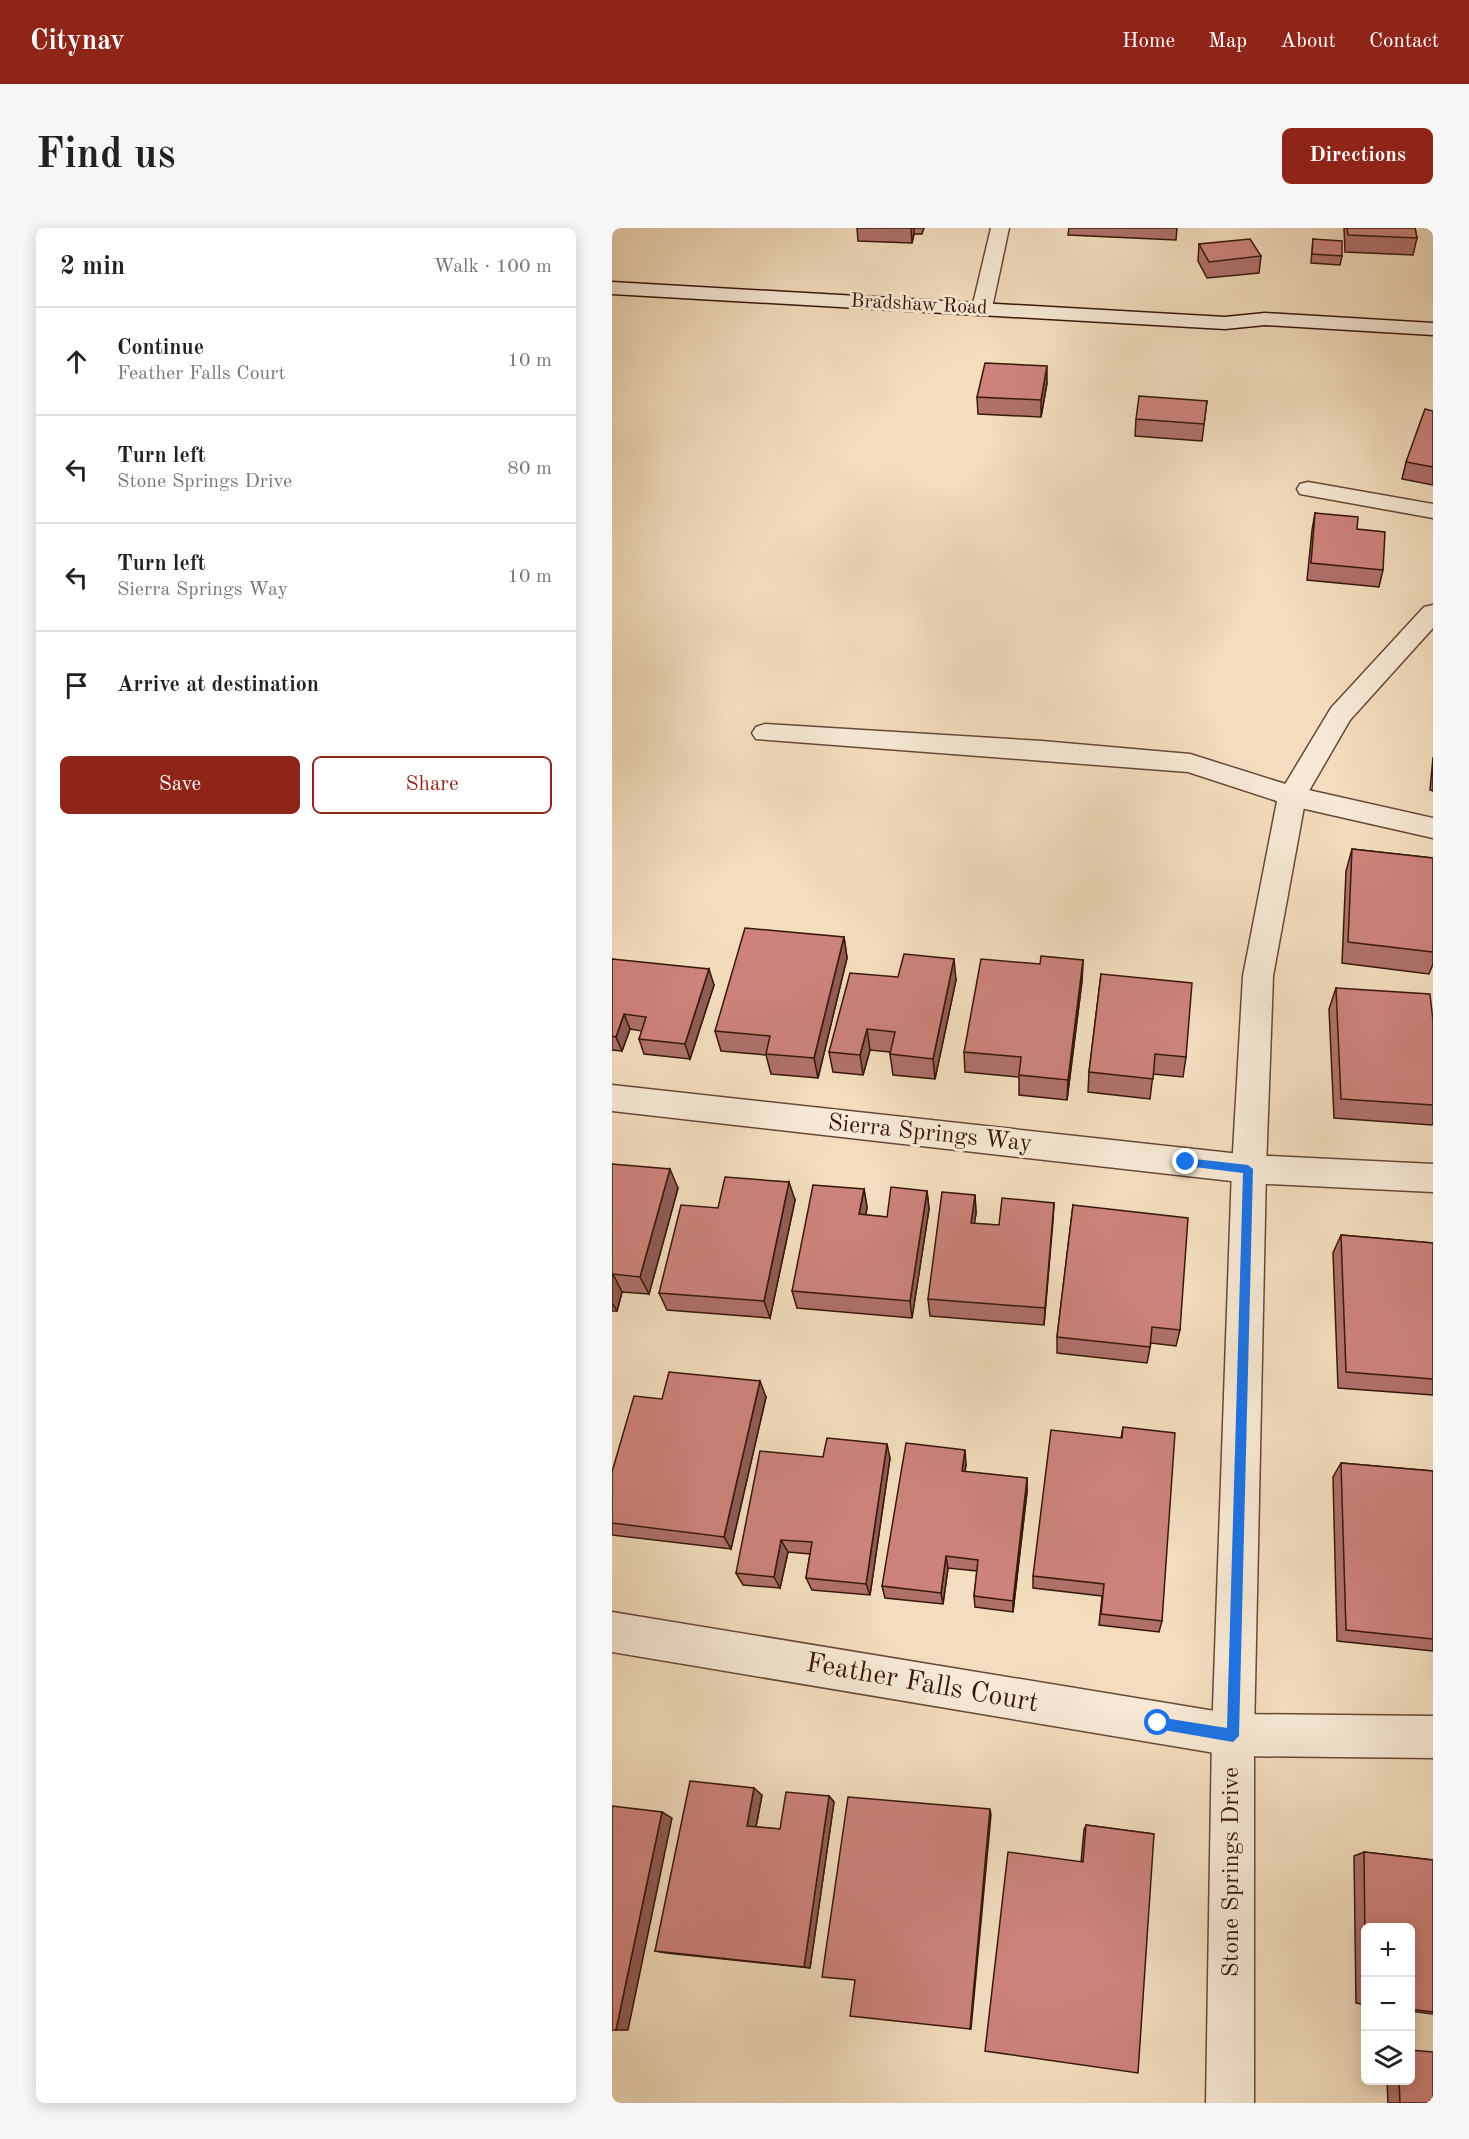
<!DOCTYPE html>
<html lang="en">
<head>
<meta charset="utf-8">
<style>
	:root { --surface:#fff; --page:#f6f6f6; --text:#222; --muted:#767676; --line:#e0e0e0; --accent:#8f2418 }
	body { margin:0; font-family:"Old Standard TT",serif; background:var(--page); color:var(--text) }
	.controls { position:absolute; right:18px; bottom:18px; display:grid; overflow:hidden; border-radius:9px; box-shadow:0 3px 15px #0003 }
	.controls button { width:54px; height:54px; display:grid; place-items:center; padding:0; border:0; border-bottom:2px solid var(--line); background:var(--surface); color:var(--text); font:30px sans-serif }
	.stop { position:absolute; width:18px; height:18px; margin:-14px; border:4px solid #1a73e8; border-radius:50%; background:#fff }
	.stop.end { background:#1a73e8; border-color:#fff; box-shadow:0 2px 6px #0008 }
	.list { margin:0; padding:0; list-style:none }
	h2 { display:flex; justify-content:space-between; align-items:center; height:78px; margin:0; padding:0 24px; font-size:26px }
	h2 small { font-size:20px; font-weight:400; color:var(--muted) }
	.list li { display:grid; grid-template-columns:39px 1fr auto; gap:18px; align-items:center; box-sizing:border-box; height:108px; padding:0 24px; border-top:2px solid var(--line) }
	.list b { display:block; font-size:22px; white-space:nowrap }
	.list p { margin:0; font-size:20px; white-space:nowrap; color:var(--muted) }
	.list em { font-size:20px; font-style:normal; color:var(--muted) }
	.actions { display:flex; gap:12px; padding:18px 24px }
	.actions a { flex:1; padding:14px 0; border:2px solid var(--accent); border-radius:9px; text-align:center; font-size:21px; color:var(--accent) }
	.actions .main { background:var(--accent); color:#fff }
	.icon { flex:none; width:33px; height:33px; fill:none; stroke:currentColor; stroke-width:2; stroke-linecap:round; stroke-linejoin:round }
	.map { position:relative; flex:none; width:821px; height:1875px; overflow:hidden; border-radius:9px }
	header { display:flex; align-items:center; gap:36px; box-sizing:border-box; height:84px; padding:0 30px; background:var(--accent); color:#fff }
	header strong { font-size:28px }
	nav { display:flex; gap:33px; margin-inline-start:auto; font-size:21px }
	.intro { display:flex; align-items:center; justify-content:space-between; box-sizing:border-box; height:144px; padding:0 36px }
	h1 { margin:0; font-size:42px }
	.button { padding:15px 27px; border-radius:9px; background:var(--accent); color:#fff; font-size:21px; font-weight:700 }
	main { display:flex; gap:36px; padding:0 36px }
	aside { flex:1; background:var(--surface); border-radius:9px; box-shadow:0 3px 15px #0003 }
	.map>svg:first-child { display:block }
</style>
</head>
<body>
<header>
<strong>Citynav</strong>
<nav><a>Home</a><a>Map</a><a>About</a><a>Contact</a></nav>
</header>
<div class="intro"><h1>Find us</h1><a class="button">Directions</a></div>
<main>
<aside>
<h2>2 min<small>Walk · 100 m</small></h2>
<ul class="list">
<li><svg class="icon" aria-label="ahead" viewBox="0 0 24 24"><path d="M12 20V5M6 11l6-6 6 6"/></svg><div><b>Continue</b><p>Feather Falls Court</p></div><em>10 m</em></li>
<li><svg class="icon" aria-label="left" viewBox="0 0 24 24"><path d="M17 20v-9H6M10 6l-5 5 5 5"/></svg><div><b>Turn left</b><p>Stone Springs Drive</p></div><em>80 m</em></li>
<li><svg class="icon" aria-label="left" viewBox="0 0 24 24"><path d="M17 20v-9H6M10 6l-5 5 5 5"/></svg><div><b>Turn left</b><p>Sierra Springs Way</p></div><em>10 m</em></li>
<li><svg class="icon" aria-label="arrive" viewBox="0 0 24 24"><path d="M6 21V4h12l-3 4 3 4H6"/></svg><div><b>Arrive at destination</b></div></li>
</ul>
<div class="actions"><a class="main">Save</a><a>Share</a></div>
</aside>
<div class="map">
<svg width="821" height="1875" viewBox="0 0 821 1875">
	<rect width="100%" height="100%" fill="#f3ddbe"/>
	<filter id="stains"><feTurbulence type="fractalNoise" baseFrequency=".00333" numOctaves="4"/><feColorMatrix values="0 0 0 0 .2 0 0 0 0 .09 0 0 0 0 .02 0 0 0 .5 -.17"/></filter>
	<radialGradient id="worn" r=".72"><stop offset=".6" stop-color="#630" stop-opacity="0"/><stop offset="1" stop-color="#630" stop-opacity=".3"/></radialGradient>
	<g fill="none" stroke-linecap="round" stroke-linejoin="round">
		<g stroke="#674838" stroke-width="3">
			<g id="minor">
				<path d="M379 0H397L380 80 377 84H363L360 80Z"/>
				<path d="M696 254 821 276V290L688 266 685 261 688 256Z"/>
				<path d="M153 496 430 513 578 526 683 559 821 590V610L680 578 576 544 144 511 140 505 144 499Z"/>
				<path d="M0 857 637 927 821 936V964L637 955 0 883Z"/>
				<path d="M0 1384 621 1486 821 1488V1530L621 1528 0 1424Z"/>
			</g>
		</g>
		<g stroke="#674838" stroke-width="3">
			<path id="tertiary" d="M821 377V400L738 492 694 568 661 748 654 941 642 1507V1875H594L600 1507 620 941 631 748 666 568 719 480 812 379Z"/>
		</g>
		<g stroke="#38170b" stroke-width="3">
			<path id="secondary" d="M0 54 613 89 653 85 821 95V107L653 97 613 101 0 66Z"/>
		</g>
		<use href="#minor" fill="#f7e9d5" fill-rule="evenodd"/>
		<use href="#tertiary" fill="#f7e9d5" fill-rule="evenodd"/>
		<use href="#secondary" fill="#f7e9d5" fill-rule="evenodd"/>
	</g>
	<g fill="#b0716a" stroke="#38170b" stroke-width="1.5">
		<path d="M245 0H312L310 6H302L300 15 246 13Z"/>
		<path d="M457 0H565L564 12 456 7Z"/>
		<path d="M732 0H803L805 10 801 27 733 24Z"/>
		<path d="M701 11 730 28 728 37 699 35Z"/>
		<path d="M587 16 649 28 647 45 595 50 586 33Z"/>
		<path d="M435 155 429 189 366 186 365 169Z"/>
		<path d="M595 173 590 213 523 208 524 191Z"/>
		<path d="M821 183V257L790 251 794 234Z"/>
		<path d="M703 285 745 301 771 342 767 359 695 352 700 302Z"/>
		<path d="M821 529V563L818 562Z"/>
		<path d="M740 621 821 630V736L817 746 730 735 734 643Z"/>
		<path d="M232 709 235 730 206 850 159 846 154 827 109 823 103 803Z"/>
		<path d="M0 731 102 757 78 831 32 826 27 811 30 803 18 801 10 823 0 822Z"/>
		<path d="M471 732 470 753 455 872 407 867V849L353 844 352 824 428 736Z"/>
		<path d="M489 746 574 829 571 849 541 846 538 871 476 864 477 844Z"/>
		<path d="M286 749 344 752 323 851 281 847 278 826V824L258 822 251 847 221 844 217 824Z"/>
		<path d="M724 760 821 793V895L820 897 722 890 717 781Z"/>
		<path d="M0 936 66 960 37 1066 10 1064 5 1083H0Z"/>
		<path d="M252 961 255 979 254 987 275 989 315 963 317 981 300 1090 185 1080 180 1063Z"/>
		<path d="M363 967 364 985 362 996 387 997 442 975 432 1097 318 1088 316 1071Z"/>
		<path d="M183 972 158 1090 55 1082 47 1065Z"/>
		<path d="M461 977 568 1102 564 1118 539 1115 535 1135 445 1125V1109Z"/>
		<path d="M729 1007 821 1015V1167L726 1160 721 1025Z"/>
		<path d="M154 1169 119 1321 0 1307V1244L50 1171Z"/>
		<path d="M511 1199 550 1393 547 1404 487 1397 490 1368 421 1360V1348L509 1210Z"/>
		<path d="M211 1229 278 1230 258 1367 200 1362 194 1350 198 1326 176 1324 168 1360 131 1357 124 1345Z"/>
		<path d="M729 1235 821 1243V1423L725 1413 721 1249Z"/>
		<path d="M354 1236 353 1244 415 1250V1264L401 1384 363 1379 362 1368 365 1343 336 1340 331 1376 273 1370 270 1358Z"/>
		<path d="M150 1567 144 1599 168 1601 217 1568 222 1574 198 1740 54 1725 43 1723Z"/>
		<path d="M474 1597 542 1606 469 1634 472 1602Z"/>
		<path d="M752 1624 821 1632V1786L798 1783V1700H753V1777L744 1775 742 1628Z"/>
		<path d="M775 1852H798L821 1875H776Z"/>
	</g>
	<g fill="#905c56" stroke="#38170b" stroke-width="1.5">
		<path d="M299 0H302V6L300 15Z"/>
		<path d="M435 138V155L429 189V172Z"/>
		<path d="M232 709 235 730 206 850 202 830Z"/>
		<path d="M342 731 344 752 323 851 321 831Z"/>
		<path d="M471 732 470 753 455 872 456 852Z"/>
		<path d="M97 741 102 757 78 831 73 816Z"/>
		<path d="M12 786 18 801 10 823 4 809Z"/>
		<path d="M255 801 258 822 251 847 248 827Z"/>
		<path d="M58 941 66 960 37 1066 28 1049Z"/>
		<path d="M177 954 183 972 158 1090 152 1073Z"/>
		<path d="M252 961 255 979 251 1004 247 986Z"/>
		<path d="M315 963 317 981 300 1090 298 1073Z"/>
		<path d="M363 967 364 985 360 1013 359 995Z"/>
		<path d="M442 975 441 993 432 1097 433 1080Z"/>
		<path d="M1 1046 10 1064 5 1083 0 1075V1050Z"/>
		<path d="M148 1153 154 1169 119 1321 112 1309Z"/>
		<path d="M275 1216 278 1230 258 1367 254 1356Z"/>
		<path d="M353 1222 354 1236 351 1257 350 1243Z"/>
		<path d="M415 1250V1264L401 1384V1373Z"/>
		<path d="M169 1312 176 1324 168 1360 162 1349Z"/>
		<path d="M334 1328 336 1340 331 1376 329 1365Z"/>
		<path d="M142 1560 150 1567 143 1604 135 1598Z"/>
		<path d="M217 1568 222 1574 198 1740 192 1739Z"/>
		<path d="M378 1581 379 1587 359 1801H358Z"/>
		<path d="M50 1584 60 1590 16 1802H4Z"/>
	</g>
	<g fill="#cd837b" stroke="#38170b" stroke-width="1.5">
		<path d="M735 0H803L805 10 736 7Z"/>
		<path d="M638 11 649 28 597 34 587 16Z"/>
		<path d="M701 11 730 13V28L700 26Z"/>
		<path d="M373 135 435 138 429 172 365 169Z"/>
		<path d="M527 168 595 173 592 196 524 191Z"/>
		<path d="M813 181 821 183V239L794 234Z"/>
		<path d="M703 285 746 289 745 301 773 304 771 342 699 335Z"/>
		<path d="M740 621 821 630V724L736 714Z"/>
		<path d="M133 700 232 709 202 830 154 826 158 808 103 803Z"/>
		<path d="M292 726 342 731 321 831 278 826 283 804 255 801 248 827 217 824 238 745 286 749Z"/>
		<path d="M429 728 471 732 456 852 407 847 409 829 352 824 369 731 428 736Z"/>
		<path d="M0 731 97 741 73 816 27 811 34 789 12 786 4 809 0 808Z"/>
		<path d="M489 746 580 755 574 829 543 826 541 851 477 844Z"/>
		<path d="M724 760 818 766 821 793V877L729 871Z"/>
		<path d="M0 936 58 941 28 1049 1 1046 0 1050Z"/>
		<path d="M113 949 177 954 152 1073 47 1065 69 977 106 980Z"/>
		<path d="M201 957 252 961 247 986 275 989 279 959 315 963 298 1073 180 1063Z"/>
		<path d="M330 964 363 967 359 995 387 997 390 970 442 975 433 1080 316 1071Z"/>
		<path d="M461 977 576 990 568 1102 540 1099 538 1119 445 1109Z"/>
		<path d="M729 1007 821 1015V1151L734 1144Z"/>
		<path d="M57 1144 148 1153 112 1309 0 1295V1244L22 1168 50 1171Z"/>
		<path d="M511 1199 563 1205 550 1393 489 1386 492 1356 421 1348 439 1202 510 1210Z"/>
		<path d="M215 1210 275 1216 254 1356 194 1350 200 1314 169 1312 162 1349 124 1345 148 1223 211 1229Z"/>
		<path d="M294 1215 353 1222 350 1243 415 1250 401 1373 362 1368 366 1332 334 1328 329 1365 270 1358Z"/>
		<path d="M729 1235 821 1243V1411L734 1402Z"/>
		<path d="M78 1553 142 1560 135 1598 168 1601 174 1564 217 1568 192 1739 43 1723Z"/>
		<path d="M236 1569 378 1581 358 1801 238 1788 243 1752 210 1749Z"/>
		<path d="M0 1578 50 1584 4 1802H0Z"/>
		<path d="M474 1597 542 1606 526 1845 373 1823 396 1624 471 1634Z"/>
		<path d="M752 1624 821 1632V1784L798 1781V1700H753V1715Z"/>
		<path d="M798 1822 821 1824V1875H788L787 1852H798Z"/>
	</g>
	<path fill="#1a73e8" d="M574 930 636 937 641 941 627 1508 621 1514 546 1501 539 1495 546 1489 615 1500 631 945 574 938 569 934Z"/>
	<g text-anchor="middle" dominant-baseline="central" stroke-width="6" stroke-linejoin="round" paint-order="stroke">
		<g font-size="20" fill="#38170b" stroke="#f7e9d5">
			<text transform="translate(307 77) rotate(3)">Bradshaw Road</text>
		</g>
		<g font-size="24" fill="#38170b" stroke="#f7e9d5">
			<text transform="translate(318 906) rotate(6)">Sierra Springs Way</text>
			<text transform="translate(620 1644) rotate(-90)">Stone Springs Drive</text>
		</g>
		<g font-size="28" fill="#38170b" stroke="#f7e9d5">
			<text transform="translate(310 1456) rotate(10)">Feather Falls Court</text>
		</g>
	</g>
	<rect width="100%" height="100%" filter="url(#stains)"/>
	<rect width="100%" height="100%" fill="url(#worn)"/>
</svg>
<div class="controls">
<button>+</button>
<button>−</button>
<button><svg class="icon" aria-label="layers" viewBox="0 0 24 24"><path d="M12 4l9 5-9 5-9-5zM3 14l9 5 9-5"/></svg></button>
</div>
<div class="stop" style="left:546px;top:1495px"></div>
<div class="stop end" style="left:574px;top:934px"></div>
</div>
</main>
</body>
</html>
